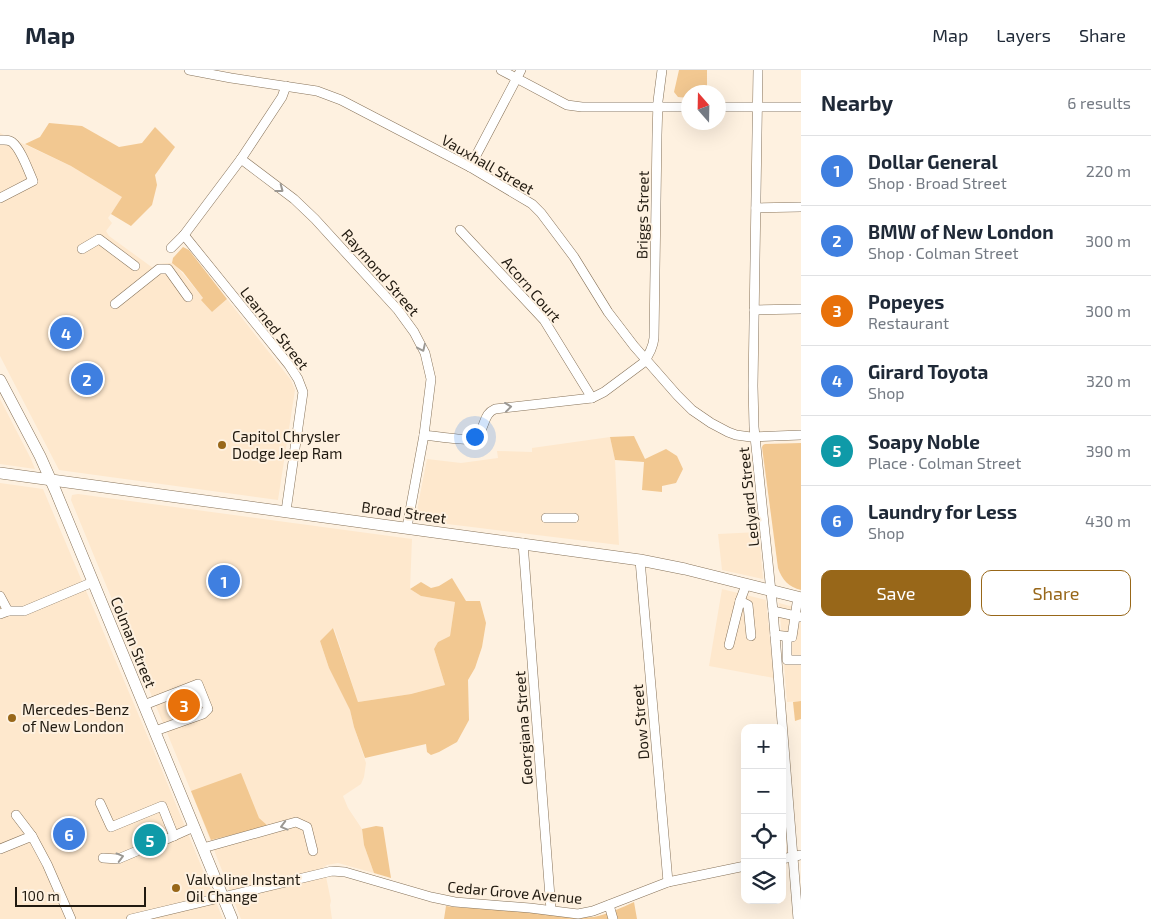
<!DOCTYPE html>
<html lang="en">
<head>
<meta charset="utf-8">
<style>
	:root { --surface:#fff; --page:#f2f2f3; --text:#1f2937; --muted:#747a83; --line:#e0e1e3; --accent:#986719 }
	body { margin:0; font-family:"Exo 2",sans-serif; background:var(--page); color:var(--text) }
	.controls { position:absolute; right:15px; bottom:15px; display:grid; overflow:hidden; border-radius:10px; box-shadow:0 5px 20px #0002 }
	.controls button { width:45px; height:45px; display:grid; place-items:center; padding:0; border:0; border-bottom:1px solid var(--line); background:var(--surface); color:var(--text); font:25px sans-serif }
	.compass { position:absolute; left:681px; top:15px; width:45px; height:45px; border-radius:50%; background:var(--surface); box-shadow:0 5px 20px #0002; rotate:340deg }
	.scale { position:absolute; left:15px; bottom:12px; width:131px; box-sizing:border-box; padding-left:5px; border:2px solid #211a10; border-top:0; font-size:14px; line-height:18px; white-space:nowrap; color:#211a10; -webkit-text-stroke:4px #fef1e0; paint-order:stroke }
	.you { position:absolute; left:474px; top:366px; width:18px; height:18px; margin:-12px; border:4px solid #fff; border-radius:50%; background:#1a73e8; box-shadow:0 0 0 8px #1a73e833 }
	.badge { display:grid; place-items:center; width:32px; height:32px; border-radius:50%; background:var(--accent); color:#fff; font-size:16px; font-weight:700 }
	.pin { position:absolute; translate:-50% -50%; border:2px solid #fff; box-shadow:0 1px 5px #0006 }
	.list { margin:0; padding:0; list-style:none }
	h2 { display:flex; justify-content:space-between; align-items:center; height:65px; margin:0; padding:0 20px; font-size:21px }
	h2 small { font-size:16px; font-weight:400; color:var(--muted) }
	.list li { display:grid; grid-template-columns:32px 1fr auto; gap:15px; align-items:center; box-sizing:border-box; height:70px; padding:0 20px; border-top:1px solid var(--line) }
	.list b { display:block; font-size:19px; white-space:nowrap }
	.list p { margin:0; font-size:16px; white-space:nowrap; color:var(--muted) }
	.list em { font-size:16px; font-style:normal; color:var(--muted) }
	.actions { display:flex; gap:10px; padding:15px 20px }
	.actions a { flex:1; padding:11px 0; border:1px solid var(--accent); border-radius:10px; text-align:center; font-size:18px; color:var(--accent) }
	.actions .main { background:var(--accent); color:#fff }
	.icon { flex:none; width:28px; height:28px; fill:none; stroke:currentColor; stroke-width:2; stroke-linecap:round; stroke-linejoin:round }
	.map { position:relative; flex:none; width:801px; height:849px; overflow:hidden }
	header { display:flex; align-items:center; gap:30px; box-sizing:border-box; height:70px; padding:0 25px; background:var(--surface); border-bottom:1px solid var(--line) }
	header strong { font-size:24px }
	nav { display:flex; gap:28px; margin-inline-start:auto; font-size:18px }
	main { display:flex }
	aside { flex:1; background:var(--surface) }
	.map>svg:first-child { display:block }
</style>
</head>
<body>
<header>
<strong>Map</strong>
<nav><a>Map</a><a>Layers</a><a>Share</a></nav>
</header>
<main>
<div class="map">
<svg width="801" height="849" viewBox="0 0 801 849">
	<rect width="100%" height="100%" fill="#fef1e0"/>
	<g fill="#fee8cd">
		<path d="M0 63 71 96 123 127 108 148 112 153 106 161 109 166 153 198 157 194 168 193H172L178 198 203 228 212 242 227 229 291 310 295 320 278 430 59 400 0 286Z"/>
		<path d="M0 329 31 389 35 399 0 394Z"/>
		<path d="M610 367 615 390 619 475 415 450 427 389 461 393 498 388 497 381 532 382V378Z"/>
		<path d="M0 413 43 419 161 698 223 849H0Z"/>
		<path d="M78 424 412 469 410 519 421 526 455 532 450 566 438 572 434 579 445 615 411 624 358 632 334 558 320 571 329 598 350 640 354 657 366 693 364 707 361 714 343 726 348 738 362 759 364 775 374 803 338 793 327 795 324 797 331 831 330 835 332 849H241L191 721 71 430 72 425Z"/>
		<path d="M759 462 763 509 722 500 718 464Z"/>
		<path d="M722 519 766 530 774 608 709 596Z"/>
		<path d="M779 533 801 539V631L787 632Z"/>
	</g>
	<g fill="#f2c891">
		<path d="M679 0H707V22H688V28L678 27 674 22Z"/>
		<path d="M49 53 82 56 119 77 142 73 155 57 175 77 155 105 157 115 152 135 131 156 111 144 122 127 71 96 25 74 40 67Z"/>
		<path d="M183 177 189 180 227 229 212 242 201 230 203 228 183 202 172 193 173 188Z"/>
		<path d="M634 366 645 389 666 379 677 386 683 399 676 413 662 416V422L642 420 644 392 615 390 610 367Z"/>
		<path d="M801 373V520C789 517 782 510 778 498L762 377 763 375 765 374Z"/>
		<path d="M452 508 466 531H480L486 553 482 577 475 598 468 610 469 650 457 672 439 682 431 685 427 682 426 674 365 688 354 657 350 640 329 598 320 571 333 558 358 632 411 624 445 615 434 579 438 572 450 566 455 532 421 526 410 519 421 512 431 518 439 516Z"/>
		<path d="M801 631V649L795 651 793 632Z"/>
		<path d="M241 703 259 748 268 756 211 770 191 721Z"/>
		<path d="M376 756 383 757 391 808 374 803 364 775 362 759Z"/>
		<path d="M634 832 637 849H444L446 836C467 839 489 838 511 839 537 841 568 849 594 847 608 844 621 838 634 832Z"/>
	</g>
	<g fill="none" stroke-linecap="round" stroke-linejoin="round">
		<path stroke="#ddd1c1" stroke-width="9" stroke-dasharray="9 4.5" stroke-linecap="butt" d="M137 781 167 769"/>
		<g stroke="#87735a" stroke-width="10">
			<g id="minor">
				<path d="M189 0 231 8 317 21 341 30 470 97 532 134 541 143 574 187 608 242 634 276 677 325 692 340 711 353 728 362 736 365 751 367 801 365"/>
				<path d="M501 0 567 35 582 37H688"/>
				<path d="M758 0 753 316 754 357 773 541 798 849"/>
				<path d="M718 37H801"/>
				<path d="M0 70C4 70 8 69 12 72 21 79 28 100 33 111L0 128"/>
				<path d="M241 89 294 129 315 149 398 240 414 262 425 283 431 309 424 365 407 457"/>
				<path d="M470 97 521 0"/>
				<path d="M756 138 801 137"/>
				<path d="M460 160 544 250 592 328"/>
				<path d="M184 165 289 295 298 309 303 322 286 441"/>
				<path d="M171 178 184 165 241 89 282 27 286 16"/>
				<path d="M82 179 99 169 135 196"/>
				<path d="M115 234 159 199H168L188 227"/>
				<path d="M754 240 801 239"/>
				<path d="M424 365C433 366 465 371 471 369 476 367 480 362 482 358 486 349 486 343 495 339L592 328 604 322 643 293C649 285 653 278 654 268L657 65 658 31 662 0"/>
				<path d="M546 448H574"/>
				<path d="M523 473 551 840"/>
				<path d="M640 490 668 812"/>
				<path d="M0 526 8 541"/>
				<path d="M740 531 748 535 751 566"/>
				<path d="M773 541 800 547"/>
				<path d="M0 544 8 541H24L93 512"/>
				<path d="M775 565 792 567 798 527"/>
				<path d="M787 567V590H801"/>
				<path d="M729 575 740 531 746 515"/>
				<path d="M181 628 196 623 201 628 202 632"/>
				<path d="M144 635 198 614 208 639 203 644 155 661"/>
				<path d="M100 733 111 757 162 736 174 766"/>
				<path d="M16 745 32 766"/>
				<path d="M167 769 194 757"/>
				<path d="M203 778 296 752 307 757 313 781"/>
				<path d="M0 779 32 766 47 794 71 849"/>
				<path d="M103 788 118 789 137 781"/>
				<path d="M782 789 801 785"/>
				<path d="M609 835 613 849"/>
				<path d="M131 849 332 801 345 802 431 827 455 832 530 838 578 844 593 841 668 812 745 796"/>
			</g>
		</g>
		<g stroke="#87735a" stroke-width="12">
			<g id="major">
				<path d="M0 310 40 386 56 422 232 849"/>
				<path d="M0 403 640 490 685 499 801 528"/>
			</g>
		</g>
		<use href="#minor" stroke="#fff" stroke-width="9"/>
		<use href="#major" stroke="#fff" stroke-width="11"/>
	</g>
	<defs><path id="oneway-chevron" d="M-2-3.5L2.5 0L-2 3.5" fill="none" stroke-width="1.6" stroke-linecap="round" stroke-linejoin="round" transform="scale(1.25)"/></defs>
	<g stroke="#9b9893">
		<use href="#oneway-chevron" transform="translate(280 119) rotate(37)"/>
		<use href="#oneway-chevron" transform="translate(422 278) rotate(65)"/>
		<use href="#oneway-chevron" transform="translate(508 337) rotate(-7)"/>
		<use href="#oneway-chevron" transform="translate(284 756) rotate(165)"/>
		<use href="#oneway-chevron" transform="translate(120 787) rotate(-15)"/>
	</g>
	<g fill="#986719" stroke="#fef1e0" stroke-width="2">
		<circle cx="222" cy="375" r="5"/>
		<circle cx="12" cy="648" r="5"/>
		<circle cx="176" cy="818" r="5"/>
	</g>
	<g text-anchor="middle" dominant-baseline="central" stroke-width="4" stroke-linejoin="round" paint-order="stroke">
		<g font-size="15" fill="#211a10" stroke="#fef1e0">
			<text transform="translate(488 94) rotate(30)">Vauxhall Street</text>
			<text transform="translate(642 145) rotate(-89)">Briggs Street</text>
			<text transform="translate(381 202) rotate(49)">Raymond Street</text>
			<text transform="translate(532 219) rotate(49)">Acorn Court</text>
			<text transform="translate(275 258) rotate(52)">Learned Street</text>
			<text transform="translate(748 427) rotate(-96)">Ledyard Street</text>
			<text transform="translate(404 442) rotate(8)">Broad Street</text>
			<text transform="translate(134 572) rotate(68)">Colman Street</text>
			<text transform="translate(640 652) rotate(-95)">Dow Street</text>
			<text transform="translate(523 658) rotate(-94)">Georgiana Street</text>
			<text transform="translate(515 822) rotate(5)">Cedar Grove Avenue</text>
		</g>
		<g font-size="15" fill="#211a10" stroke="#fef1e0" text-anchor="start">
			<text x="232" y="366">Capitol Chrysler<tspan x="232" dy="17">Dodge Jeep Ram</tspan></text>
			<text x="22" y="639">Mercedes-Benz<tspan x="22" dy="17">of New London</tspan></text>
			<text x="186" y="809">Valvoline Instant<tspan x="186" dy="17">Oil Change</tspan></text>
		</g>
	</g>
</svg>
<div class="controls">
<button>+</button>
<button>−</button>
<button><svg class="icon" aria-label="locate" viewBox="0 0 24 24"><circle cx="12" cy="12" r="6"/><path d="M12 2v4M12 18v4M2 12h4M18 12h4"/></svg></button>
<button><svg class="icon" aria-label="layers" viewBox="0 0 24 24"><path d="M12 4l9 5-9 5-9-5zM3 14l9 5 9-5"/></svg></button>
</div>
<svg class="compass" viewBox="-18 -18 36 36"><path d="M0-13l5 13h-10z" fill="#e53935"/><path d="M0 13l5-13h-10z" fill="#747a83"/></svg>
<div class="scale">100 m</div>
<div class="you"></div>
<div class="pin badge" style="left:224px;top:511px;background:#3f7fe0">1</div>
<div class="pin badge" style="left:87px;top:309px;background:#3f7fe0">2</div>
<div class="pin badge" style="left:184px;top:635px;background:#e8710a">3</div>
<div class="pin badge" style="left:66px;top:263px;background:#3f7fe0">4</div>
<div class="pin badge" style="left:150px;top:770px;background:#0f9aa8">5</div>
<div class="pin badge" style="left:69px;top:764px;background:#3f7fe0">6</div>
</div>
<aside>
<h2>Nearby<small>6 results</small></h2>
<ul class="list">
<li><span class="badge" style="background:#3f7fe0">1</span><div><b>Dollar General</b><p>Shop · Broad Street</p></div><em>220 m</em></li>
<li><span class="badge" style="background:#3f7fe0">2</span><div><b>BMW of New London</b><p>Shop · Colman Street</p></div><em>300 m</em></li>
<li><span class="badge" style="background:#e8710a">3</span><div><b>Popeyes</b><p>Restaurant</p></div><em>300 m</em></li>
<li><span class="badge" style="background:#3f7fe0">4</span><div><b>Girard Toyota</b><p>Shop</p></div><em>320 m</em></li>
<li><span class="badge" style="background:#0f9aa8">5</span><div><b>Soapy Noble</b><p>Place · Colman Street</p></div><em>390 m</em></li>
<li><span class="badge" style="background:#3f7fe0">6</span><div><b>Laundry for Less</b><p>Shop</p></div><em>430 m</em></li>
</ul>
<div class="actions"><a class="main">Save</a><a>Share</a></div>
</aside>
</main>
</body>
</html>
